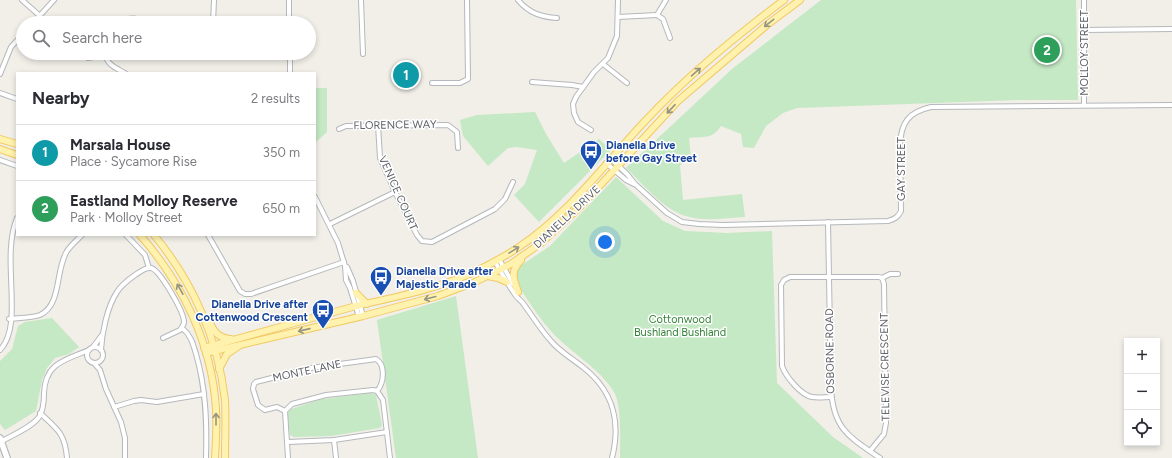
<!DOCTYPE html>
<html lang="en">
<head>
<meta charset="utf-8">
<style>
	:root { --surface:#fff; --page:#f7f7f7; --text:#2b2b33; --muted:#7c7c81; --line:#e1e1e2; --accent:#d93025 }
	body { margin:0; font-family:Figtree,sans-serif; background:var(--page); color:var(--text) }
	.controls { position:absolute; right:12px; bottom:12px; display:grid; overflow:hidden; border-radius:0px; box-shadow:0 2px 6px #0003 }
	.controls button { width:36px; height:36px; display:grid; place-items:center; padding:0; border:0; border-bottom:1px solid var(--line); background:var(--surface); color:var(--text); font:20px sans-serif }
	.you { position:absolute; left:605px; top:242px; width:14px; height:14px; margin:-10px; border:3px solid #fff; border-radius:50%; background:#1a73e8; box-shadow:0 0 0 6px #1a73e833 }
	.badge { display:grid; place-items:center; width:26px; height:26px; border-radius:50%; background:var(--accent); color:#fff; font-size:13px; font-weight:700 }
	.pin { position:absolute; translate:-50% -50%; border:2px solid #fff; box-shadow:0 1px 4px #0006 }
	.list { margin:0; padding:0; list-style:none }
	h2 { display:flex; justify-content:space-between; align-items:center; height:52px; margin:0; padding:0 16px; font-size:17px }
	h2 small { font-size:13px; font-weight:400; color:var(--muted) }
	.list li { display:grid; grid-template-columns:26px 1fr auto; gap:12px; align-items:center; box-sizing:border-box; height:56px; padding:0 16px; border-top:1px solid var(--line) }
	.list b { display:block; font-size:15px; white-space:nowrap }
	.list p { margin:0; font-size:13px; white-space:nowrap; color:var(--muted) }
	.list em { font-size:13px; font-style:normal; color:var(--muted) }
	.icon { flex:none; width:22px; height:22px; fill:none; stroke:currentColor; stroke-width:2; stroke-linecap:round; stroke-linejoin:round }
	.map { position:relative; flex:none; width:1172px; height:458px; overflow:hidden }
	.search { position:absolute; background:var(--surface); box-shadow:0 2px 6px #0003; left:16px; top:16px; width:300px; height:44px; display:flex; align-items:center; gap:10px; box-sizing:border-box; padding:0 14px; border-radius:22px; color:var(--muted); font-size:15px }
	.panel { position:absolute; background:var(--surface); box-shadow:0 2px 6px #0003; left:16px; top:72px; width:300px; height:164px; border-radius:0px }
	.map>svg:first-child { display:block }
</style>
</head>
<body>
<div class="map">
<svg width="1172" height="458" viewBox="0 0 1172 458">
	<rect width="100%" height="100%" fill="#f1efe8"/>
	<g fill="#c5e8c5">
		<path d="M821 0H1076L1078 100H1018L797 108 783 113 766 126 754 148 743 147 741 134 721 126C712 140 703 136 689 138L691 159 680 165 683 200 742 194 745 217C727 218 702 222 686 216 664 210 643 184 626 168L732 69Z"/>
		<path d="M315 88H327V132L315 143Z"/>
		<path d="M535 112 546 134 564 163 599 139 611 150 539 222 514 195 525 184 537 150 516 147 508 148 488 166 463 136 460 120 477 115Z"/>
		<path d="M616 177 663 221 685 231 727 233 772 231 777 383 833 437 863 458H620C620 441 622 406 614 392 599 367 569 352 550 330 536 314 522 291 510 273L550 246Z"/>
		<path d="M456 296 478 458H396L377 320Z"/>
		<path d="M52 318 79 347 69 354 55 358 47 368 42 380 36 411 5 430 0 424V361L12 349 18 326 25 322Z"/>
		<path d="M371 393 376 395 382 425 380 428 331 436 294 437 290 435 287 413 291 409 322 399Z"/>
	</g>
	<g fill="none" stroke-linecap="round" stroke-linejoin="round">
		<g stroke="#b5b8bc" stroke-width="6">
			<g id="street">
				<path d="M22 0 40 16"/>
				<path d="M289 0V23"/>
				<path d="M361 0 363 54"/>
				<path d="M518 0C529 13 541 17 557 18"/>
				<path d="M1084 0V105"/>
				<path d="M657 15 663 19 670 38"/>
				<path d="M657 15 666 0"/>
				<path d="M618 17 657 15"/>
				<path d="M33 23 54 0"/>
				<path d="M120 23C130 16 138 18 149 23"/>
				<path d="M213 23 214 0"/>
				<path d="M1084 30 1172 29"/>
				<path d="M106 53C105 64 116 68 125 73"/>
				<path d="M290 53V73"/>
				<path d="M88 58 105 55"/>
				<path d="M603 64 627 83"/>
				<path d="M0 74 11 47 23 34"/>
				<path d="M532 82 572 85 583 87"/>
				<path d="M432 83H460L468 79 467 0"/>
				<path d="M0 93 17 99"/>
				<path d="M378 125 380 158 395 192 417 235 422 241 432 242 495 209 505 199 513 182"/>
				<path d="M339 129 346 126 448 125 457 132 458 148"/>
				<path d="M591 130 578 122 574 113 573 104 576 97 594 72 608 58 617 36 618 0"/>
				<path d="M611 159 627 174 635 184 667 213 682 222 699 224 723 225 888 221C895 219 898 217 901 211L900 145C901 122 909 112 931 107L1172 105"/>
				<path d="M0 160 17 166"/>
				<path d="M606 163 626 180 634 184"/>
				<path d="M315 197 338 243 345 266 346 280 350 288 359 317"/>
				<path d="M828 222 831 388C833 429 849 437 880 458"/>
				<path d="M330 224 395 192"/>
				<path d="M126 235 145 255 149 268"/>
				<path d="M208 235 240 291 245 294H251L344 262"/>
				<path d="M499 259 513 284"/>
				<path d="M495 262C501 272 507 283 514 293 516 297 519 299 522 302 532 315 540 329 551 341 560 352 573 359 584 368 614 392 621 422 612 458"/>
				<path d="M347 267 353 281 363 316"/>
				<path d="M882 278 890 274H898"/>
				<path d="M9 319C17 318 32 318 40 315 62 305 55 270 67 251 71 245 77 240 82 235"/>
				<path d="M182 328C191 335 193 344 196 354 206 388 207 423 206 458"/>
				<path d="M93 347 102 335"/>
				<circle cx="95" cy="355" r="8"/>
				<path d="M0 350C25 324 0 259 17 218"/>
				<path d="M101 350C102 333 107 307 117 292 121 285 128 280 135 275 140 272 145 267 151 268 160 270 184 312 184 322 184 325 182 327 180 330L163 338"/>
				<path d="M94 363 100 370 106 389 121 422 125 438V458"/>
				<path d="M831 397C825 397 818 398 812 397 801 395 786 377 782 366L781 285 784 280 790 277H879L882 278 884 284 886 423 884 434 870 451"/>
				<path d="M114 407 134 401 141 400 157 402 204 394"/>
				<path d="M285 411 277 407 265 410 258 405 253 389 254 384 256 382 311 368 376 359C386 365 384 383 377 391"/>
				<path d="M40 413C57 429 65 433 67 458"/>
				<path d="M334 440 336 458"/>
				<path d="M2 441C13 435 32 427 39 417 43 411 44 401 44 393 45 363 65 360 89 350"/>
				<path d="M288 442 334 440 387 432"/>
				<path d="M288 458 285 411 292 404 326 395 373 390 377 391 383 400 390 458"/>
			</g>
		</g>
		<g stroke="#b6babf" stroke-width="8">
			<path id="secondary" d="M0 438 7 458"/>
		</g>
		<g stroke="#f2c960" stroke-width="8">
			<g id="primary">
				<path d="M0 139 17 144"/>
				<path d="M0 149 17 155"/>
				<path d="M140 235C183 284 212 344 216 409 217 425 216 442 215 458"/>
				<path d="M154 235C193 282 218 339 225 400 226 419 225 439 225 458"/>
				<path d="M488 276 498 278 507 282"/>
				<path d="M518 292C513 278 510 272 521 260"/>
				<path d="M356 293 367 304"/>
				<path d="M209 321C214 332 218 338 231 339"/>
				<path d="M204 348C255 334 305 320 356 306 382 300 408 295 434 287 464 278 493 264 519 247 569 214 606 162 647 119 688 75 736 36 784 0"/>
				<path d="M206 353 363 316 438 296 475 282 511 264 541 243 581 206 678 101 768 24 800 0"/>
				<path d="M219 369 227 354 239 346"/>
			</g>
		</g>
		<use href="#street" stroke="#fff" stroke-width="4"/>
		<use href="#secondary" stroke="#fff" stroke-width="5.5"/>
		<use href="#primary" stroke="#fff2af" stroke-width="6"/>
	</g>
	<defs><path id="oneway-shaft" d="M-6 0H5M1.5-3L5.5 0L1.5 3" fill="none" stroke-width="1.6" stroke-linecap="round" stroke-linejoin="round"/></defs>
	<g stroke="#979581">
		<use href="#oneway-shaft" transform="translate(769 23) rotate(142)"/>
		<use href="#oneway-shaft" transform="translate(696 72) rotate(-41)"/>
		<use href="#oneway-shaft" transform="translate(671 109) rotate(133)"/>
		<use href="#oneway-shaft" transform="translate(514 250) rotate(-32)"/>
		<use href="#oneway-shaft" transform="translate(180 289) rotate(-119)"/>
		<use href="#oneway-shaft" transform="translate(430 298) rotate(165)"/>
		<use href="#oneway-shaft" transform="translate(304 330) rotate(167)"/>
		<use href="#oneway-shaft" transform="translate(216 419) rotate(-90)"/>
	</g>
	<defs>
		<g id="bus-pin" transform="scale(1.15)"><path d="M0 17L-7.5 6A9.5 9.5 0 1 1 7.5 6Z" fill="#1a4fb4" stroke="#fff"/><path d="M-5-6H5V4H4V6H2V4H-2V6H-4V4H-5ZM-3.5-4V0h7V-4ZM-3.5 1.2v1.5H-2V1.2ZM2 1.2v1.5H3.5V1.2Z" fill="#fff"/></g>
	</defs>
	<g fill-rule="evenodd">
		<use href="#bus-pin" x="591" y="151"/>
		<use href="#bus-pin" x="381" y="277"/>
		<use href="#bus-pin" x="323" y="310"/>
	</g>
	<g text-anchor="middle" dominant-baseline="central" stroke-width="3" stroke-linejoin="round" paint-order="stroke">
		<g font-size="11" fill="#5f6368" stroke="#fff">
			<text transform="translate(1084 53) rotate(-90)">MOLLOY STREET</text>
			<text transform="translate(395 125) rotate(-1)">FLORENCE WAY</text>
			<text transform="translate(901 169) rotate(-90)">GAY STREET</text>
			<text transform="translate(398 193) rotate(66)">VENICE COURT</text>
			<text transform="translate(567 217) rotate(-43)">DIANELLA DRIVE</text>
			<text transform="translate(830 351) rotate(-91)">OSBORNE ROAD</text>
			<text transform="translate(885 367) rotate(-91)">TELEVISE CRESCENT</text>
			<text transform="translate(307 371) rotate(-12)">MONTE LANE</text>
		</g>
		<g font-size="11" font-weight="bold" fill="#164399" stroke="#fff" text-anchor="start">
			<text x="606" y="145">Dianella Drive<tspan x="606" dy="13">before Gay Street</tspan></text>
			<text x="396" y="271">Dianella Drive after<tspan x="396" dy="13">Majestic Parade</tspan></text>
			<text x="308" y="304" text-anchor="end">Dianella Drive after<tspan x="308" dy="13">Cottenwood Crescent</tspan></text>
		</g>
		<g font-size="11" fill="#348238" stroke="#fff">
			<text x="680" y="319">Cottonwood<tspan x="680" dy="13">Bushland Bushland</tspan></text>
		</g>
	</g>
</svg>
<div class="controls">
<button>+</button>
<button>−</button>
<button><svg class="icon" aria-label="locate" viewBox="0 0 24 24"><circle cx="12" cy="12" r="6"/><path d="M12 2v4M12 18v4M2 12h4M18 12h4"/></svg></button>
</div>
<div class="you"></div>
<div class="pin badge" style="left:406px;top:75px;background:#0f9aa8">1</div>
<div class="pin badge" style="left:1047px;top:50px;background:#2e9e5b">2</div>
<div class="search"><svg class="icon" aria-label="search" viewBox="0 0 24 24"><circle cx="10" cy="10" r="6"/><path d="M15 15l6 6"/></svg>Search here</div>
<section class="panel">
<h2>Nearby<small>2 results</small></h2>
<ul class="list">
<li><span class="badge" style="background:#0f9aa8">1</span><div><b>Marsala House</b><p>Place · Sycamore Rise</p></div><em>350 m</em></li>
<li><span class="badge" style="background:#2e9e5b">2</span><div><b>Eastland Molloy Reserve</b><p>Park · Molloy Street</p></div><em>650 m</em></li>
</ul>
</section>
</div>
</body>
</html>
